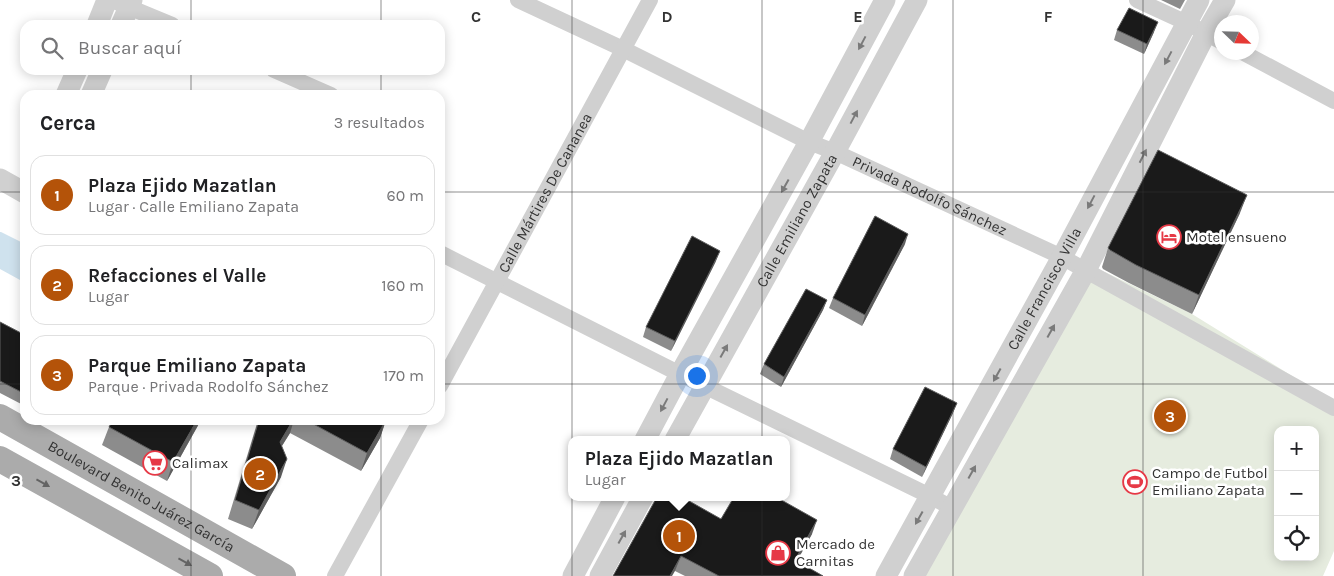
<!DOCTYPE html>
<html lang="es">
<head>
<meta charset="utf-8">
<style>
	:root { --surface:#fff; --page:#f6f6f6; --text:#202124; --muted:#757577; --line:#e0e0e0; --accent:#b45309 }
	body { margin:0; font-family:Karla,sans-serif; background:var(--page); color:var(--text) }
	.controls { position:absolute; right:15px; bottom:15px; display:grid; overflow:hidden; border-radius:10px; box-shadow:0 2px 12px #0003 }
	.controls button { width:45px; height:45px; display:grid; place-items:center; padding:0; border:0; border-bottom:1px solid var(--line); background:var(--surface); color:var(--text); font:25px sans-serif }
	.compass { position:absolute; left:1214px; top:15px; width:45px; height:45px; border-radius:50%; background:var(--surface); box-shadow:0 2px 12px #0003; rotate:113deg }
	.you { position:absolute; left:696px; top:375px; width:18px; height:18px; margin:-12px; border:4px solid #fff; border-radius:50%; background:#1a73e8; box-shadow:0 0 0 8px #1a73e833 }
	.badge { display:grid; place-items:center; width:32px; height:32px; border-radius:50%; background:var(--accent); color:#fff; font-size:16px; font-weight:700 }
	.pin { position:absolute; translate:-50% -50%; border:2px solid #fff; box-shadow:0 1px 5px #0006 }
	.popup { position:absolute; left:568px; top:436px; width:222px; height:65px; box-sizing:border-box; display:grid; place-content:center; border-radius:10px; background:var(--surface); filter:drop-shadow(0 1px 4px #0005); font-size:16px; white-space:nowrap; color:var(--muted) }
	.popup b { font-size:19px; color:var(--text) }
	.popup::after { content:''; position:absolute; left:50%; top:100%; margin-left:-10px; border:10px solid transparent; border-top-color:var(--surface) }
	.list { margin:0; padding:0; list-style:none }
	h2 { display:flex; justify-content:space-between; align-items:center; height:65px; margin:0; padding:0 20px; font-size:21px }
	h2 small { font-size:16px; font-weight:400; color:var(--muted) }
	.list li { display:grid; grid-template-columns:32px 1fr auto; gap:15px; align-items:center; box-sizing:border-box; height:80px; margin:0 10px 10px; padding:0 10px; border:1px solid var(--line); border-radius:15px }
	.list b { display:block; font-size:19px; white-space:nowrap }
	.list p { margin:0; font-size:16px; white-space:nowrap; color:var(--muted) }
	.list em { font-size:16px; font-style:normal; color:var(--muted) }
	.icon { flex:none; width:28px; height:28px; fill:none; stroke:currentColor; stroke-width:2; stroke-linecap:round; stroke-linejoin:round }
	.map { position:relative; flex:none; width:1334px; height:576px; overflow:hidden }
	.search { position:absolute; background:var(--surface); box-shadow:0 2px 12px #0003; left:20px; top:20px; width:425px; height:55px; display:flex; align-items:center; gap:12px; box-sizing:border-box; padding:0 18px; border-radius:15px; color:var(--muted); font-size:19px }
	.panel { position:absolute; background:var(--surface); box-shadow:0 2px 12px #0003; left:20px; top:90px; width:425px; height:335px; border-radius:15px }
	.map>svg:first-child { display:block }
</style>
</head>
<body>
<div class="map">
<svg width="1334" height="576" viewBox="0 0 1334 576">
	<rect width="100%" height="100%" fill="#fff"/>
	<path fill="#e6ecdf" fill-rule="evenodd" d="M1105 272 1192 314 1334 402V551L1323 576H919L1076 288ZM1278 430H1315V557H1278Z"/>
	<path fill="#cfe2ee" d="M0 232H1L25 244V277L20 280 0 269Z"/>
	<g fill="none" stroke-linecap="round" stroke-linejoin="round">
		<g stroke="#d0d0d0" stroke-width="16">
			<path d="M112 0 172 25"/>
			<path id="s1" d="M518 0 623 49 809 142 835 152 1062 257 1092 274 1334 408"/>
			<path d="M1137 0 1187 23 1222 42"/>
			<path d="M1242 52 1334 101"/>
			<path d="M274 70 331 95"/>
			<path d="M440 253 680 374 930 496 952 508"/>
			<path id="s2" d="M440 386 650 0"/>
			<path d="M335 576 421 420"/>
		</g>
		<g stroke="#d0d0d0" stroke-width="21">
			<path d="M97 25 107 0"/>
			<path d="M121 25 132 0"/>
			<path d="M66 95 77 70"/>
			<path d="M91 95 102 70"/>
			<path d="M0 179 25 193"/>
			<path d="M645 440 680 374 809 142 885 0"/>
			<path id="s3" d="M675 440 835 152 917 0"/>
			<path d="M573 576 615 497"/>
			<path d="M600 576 643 497"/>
			<path id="s4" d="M886 576 1062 257 1199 0"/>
			<path d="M914 576 1086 270 1206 33 1225 0"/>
		</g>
		<g stroke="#ababab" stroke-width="26">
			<path id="s5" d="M0 417 283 576"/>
			<path d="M0 459 210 576"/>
		</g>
	</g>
	<g fill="#8c8c8c">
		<path d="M1161 0H1185L1180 9Z"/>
		<path d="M1117 30 1154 32 1144 54 1114 40Z"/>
		<path d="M1240 213 1192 314 1129 283 1103 269 1102 267 1108 248Z"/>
		<path d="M905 244 862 326 829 308 833 298Z"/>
		<path d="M716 261 671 351 643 337 646 327Z"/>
		<path d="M827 300 823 310 781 387 760 374 764 364Z"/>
		<path d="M0 322 21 333 25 326V406L0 393Z"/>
		<path d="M953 413 922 477 890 459 893 449Z"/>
		<path d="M113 420H201L167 481 102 445 109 427Z"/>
		<path d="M258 420H386L380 438 361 471 290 433 282 446 281 477 252 529 228 519Z"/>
		<path d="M721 519 812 534 797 561 823 576H685L675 571 613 576Z"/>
	</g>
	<g fill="#5f5f5f">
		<path d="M1158 22 1154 32 1144 54 1147 44Z"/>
		<path d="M1247 195 1240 213 1192 314 1199 295Z"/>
		<path d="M908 234 905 244 862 326 865 315Z"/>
		<path d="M720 251 716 261 671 351 675 341Z"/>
		<path d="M827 300 823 310 781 387 784 377Z"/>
		<path d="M957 403 953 413 922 477 926 467Z"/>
		<path d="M197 420H201L167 481 173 462Z"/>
		<path d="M293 420H294L290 433 273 460 280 442Z"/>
		<path d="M386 420 380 438 361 471 367 453Z"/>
		<path d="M287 459 281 477 252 529 259 510Z"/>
		<path d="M817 520 812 534 789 575 795 560Z"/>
		<path d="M681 556 675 571 672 576H670Z"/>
	</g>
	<g fill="#1a1a1a" stroke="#5f5f5f">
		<path d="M1129 8 1158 22 1147 44 1117 30Z"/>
		<path d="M1158 150 1247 195 1199 295 1136 265 1110 250 1108 248Z"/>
		<path d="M875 216 908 234 865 315 833 298Z"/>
		<path d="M692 236 720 251 675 341 646 327Z"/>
		<path d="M806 289 827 300 784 377 764 364Z"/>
		<path d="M0 322 21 333 25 326V394L0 381Z"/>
		<path d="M925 387 957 403 926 467 893 449Z"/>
		<path d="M113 420H197L173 462 109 427Z"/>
		<path d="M259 420H293L280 442 287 459 259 510 235 500Z"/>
		<path d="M306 420H386L367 453Z"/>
		<path d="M657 497H682L721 519 734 497H776L817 520 795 560 823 576H719L681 556 670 576H613Z"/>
	</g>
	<defs><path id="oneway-solid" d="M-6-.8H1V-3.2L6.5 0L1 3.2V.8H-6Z" transform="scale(1.25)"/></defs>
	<g fill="#7a7a7a">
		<use href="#oneway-solid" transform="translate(862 43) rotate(118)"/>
		<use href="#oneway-solid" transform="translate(1168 58) rotate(118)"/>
		<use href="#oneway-solid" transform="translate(854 117) rotate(-62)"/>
		<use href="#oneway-solid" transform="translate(1143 156) rotate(-63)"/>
		<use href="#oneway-solid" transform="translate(785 186) rotate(119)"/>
		<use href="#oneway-solid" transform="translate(1091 202) rotate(118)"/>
		<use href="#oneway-solid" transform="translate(1051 331) rotate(-61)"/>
		<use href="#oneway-solid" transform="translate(724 351) rotate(-61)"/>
		<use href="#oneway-solid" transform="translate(997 375) rotate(119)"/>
		<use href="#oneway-solid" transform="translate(664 405) rotate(118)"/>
		<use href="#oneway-solid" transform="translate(972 472) rotate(-61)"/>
		<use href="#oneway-solid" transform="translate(919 518) rotate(119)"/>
		<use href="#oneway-solid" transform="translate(622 537) rotate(-61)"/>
	</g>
	<g fill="#636363">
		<use href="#oneway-solid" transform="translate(43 483) rotate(29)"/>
		<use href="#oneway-solid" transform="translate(185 562) rotate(29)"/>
	</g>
	<path fill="none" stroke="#333" stroke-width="1" stroke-opacity="0.55" d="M191 0V25M381 0V25M572 0V576M762 0V576M953 0V576M1143 0V576M191 70V95M381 70V95M0 192H25M440 192H1334M0 384H25M440 384H1334M191 420V576M381 420V576"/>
	<defs>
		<g id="hotel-ring" transform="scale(1.25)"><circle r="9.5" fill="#fff" stroke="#e63946" stroke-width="1.5"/><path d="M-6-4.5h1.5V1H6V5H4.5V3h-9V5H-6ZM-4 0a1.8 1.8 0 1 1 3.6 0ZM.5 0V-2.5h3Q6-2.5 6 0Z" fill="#e63946"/></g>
		<g id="supermarket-ring" transform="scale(1.25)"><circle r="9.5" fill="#fff" stroke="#e63946" stroke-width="1.5"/><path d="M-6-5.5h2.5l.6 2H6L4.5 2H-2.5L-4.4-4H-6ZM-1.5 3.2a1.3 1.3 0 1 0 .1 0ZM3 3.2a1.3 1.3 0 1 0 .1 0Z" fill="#e63946"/></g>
		<g id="stadium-ring" transform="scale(1.25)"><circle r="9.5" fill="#fff" stroke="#e63946" stroke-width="1.5"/><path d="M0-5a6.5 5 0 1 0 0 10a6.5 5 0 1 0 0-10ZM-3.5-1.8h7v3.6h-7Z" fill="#e63946"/></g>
		<g id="shop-ring" transform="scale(1.25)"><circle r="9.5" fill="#fff" stroke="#e63946" stroke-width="1.5"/><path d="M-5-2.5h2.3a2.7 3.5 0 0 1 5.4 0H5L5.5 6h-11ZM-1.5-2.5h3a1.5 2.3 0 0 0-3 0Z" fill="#e63946"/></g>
	</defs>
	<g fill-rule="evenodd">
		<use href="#hotel-ring" x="1169" y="237"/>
		<use href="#supermarket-ring" x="155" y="463"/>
		<use href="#stadium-ring" x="1135" y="482"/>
		<use href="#shop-ring" x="778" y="553"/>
	</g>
	<g text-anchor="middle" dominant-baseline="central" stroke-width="5" stroke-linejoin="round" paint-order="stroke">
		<g font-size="15" fill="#333" stroke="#fff">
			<text stroke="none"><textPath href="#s2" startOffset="220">Calle Mártires De Cananea</textPath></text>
			<text stroke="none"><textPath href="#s1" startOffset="456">Privada Rodolfo Sánchez</textPath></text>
			<text stroke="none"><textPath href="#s3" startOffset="251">Calle Emiliano Zapata</textPath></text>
			<text stroke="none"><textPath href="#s4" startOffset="328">Calle Francisco Villa</textPath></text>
			<text stroke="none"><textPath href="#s5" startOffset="162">Boulevard Benito Juárez García</textPath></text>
		</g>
		<g font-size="15" fill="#333" stroke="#fff" text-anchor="start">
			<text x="1186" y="237">Motel ensueno</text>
			<text x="172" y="463">Calimax</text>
			<text x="1152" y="473">Campo de Futbol<tspan x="1152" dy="17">Emiliano Zapata</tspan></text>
			<text x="796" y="544">Mercado de<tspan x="796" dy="17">Carnitas</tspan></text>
		</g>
	</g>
	<g font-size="16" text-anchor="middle" font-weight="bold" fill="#333" stroke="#fff" stroke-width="5" stroke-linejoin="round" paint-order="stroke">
		<text x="476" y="22">C</text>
		<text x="667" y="22">D</text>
		<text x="858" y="22">E</text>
		<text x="1048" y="22">F</text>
		<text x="16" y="486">3</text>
	</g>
</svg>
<div class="controls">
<button>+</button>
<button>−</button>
<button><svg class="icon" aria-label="locate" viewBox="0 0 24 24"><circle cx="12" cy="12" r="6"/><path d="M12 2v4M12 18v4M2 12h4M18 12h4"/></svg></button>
</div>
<svg class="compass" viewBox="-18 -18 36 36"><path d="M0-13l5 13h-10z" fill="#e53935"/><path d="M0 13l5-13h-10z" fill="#757577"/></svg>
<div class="you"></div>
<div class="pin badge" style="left:679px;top:536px">1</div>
<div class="popup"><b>Plaza Ejido Mazatlan</b>Lugar</div>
<div class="pin badge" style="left:260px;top:474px">2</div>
<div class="pin badge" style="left:1170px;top:416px">3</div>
<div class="search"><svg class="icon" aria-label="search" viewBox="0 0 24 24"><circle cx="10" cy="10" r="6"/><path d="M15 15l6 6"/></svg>Buscar aquí</div>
<section class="panel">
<h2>Cerca<small>3 resultados</small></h2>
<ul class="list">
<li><span class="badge">1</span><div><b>Plaza Ejido Mazatlan</b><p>Lugar · Calle Emiliano Zapata</p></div><em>60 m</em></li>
<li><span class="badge">2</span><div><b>Refacciones el Valle</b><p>Lugar</p></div><em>160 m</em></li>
<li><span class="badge">3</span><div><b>Parque Emiliano Zapata</b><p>Parque · Privada Rodolfo Sánchez</p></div><em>170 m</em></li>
</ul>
</section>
</div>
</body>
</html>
